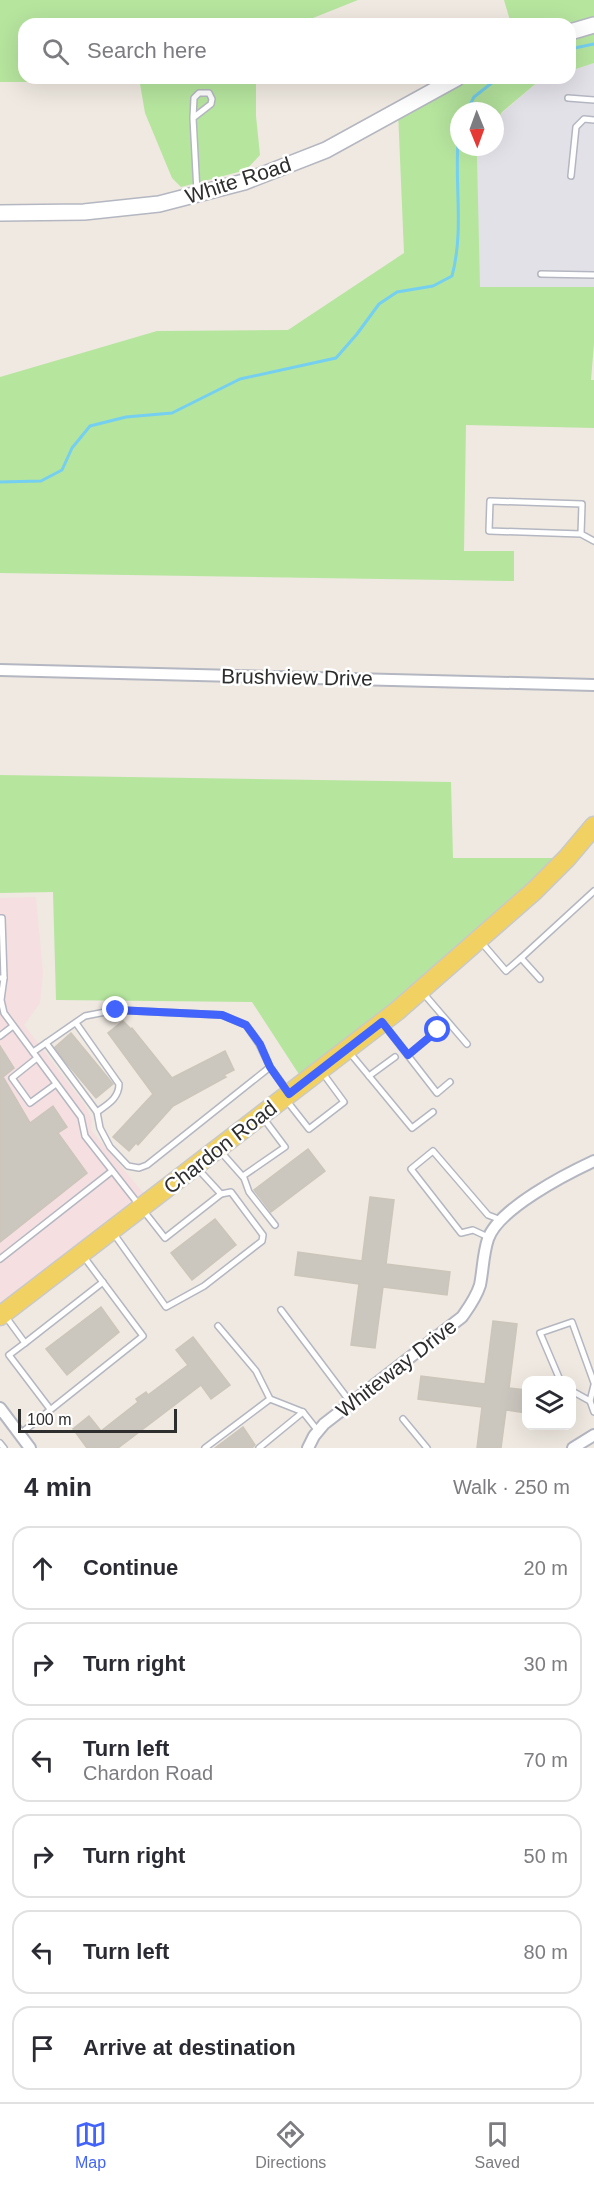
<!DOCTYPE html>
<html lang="en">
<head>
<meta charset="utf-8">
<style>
	:root { --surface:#fff; --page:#f7f7f7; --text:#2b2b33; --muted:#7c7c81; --line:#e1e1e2; --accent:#4264fb }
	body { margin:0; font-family:Helvetica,sans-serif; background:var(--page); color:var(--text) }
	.controls { position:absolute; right:18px; bottom:18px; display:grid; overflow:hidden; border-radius:12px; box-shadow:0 6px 24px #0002 }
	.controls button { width:54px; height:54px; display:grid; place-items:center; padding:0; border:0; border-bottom:2px solid var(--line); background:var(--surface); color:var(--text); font:30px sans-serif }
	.compass { position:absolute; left:450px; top:102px; width:54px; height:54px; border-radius:50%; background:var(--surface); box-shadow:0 6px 24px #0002; rotate:179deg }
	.scale { position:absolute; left:18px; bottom:15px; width:159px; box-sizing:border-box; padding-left:6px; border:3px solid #2e2e2e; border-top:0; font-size:16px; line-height:21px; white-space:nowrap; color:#2e2e2e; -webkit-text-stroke:4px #fff; paint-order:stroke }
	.stop { position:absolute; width:18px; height:18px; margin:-14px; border:4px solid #4264fb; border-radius:50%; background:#fff }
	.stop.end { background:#4264fb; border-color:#fff; box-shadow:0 2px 6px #0008 }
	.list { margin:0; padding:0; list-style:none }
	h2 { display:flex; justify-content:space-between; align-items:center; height:78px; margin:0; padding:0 24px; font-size:26px }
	h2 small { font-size:20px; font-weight:400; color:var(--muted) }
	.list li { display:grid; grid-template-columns:39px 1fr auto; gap:18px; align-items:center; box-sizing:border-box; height:84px; margin:0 12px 12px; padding:0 12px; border:2px solid var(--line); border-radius:18px }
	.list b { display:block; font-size:22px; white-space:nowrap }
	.list p { margin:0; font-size:20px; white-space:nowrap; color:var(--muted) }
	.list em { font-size:20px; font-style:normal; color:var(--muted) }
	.icon { flex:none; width:33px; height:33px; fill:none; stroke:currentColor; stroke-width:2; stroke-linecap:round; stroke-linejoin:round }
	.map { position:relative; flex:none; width:594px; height:1448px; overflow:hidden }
	.search { position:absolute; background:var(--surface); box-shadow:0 6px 24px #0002; left:18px; right:18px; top:18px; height:66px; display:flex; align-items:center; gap:15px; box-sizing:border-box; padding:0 21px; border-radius:18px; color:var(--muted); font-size:22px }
	.sheet { height:654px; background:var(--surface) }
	nav { display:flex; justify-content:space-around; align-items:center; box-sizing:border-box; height:84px; border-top:2px solid var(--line); background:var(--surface); font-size:16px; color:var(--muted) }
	nav a { display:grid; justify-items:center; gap:3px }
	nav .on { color:var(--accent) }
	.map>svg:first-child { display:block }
</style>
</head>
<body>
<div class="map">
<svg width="594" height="1448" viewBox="0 0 594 1448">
	<rect width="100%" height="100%" fill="#efe9e1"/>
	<path fill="#e3e1e8" d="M594 63V287H479L477 156 482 147H495V124L502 113 540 80 570 78V71Z"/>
	<path fill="#f5dfe0" d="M36 897 43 973 40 1003 24 1025 85 1105 92 1121 91 1130 144 1194 0 1303V898Z"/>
	<g fill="#b6e59e">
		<path d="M0 0H358L298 24H24V78H67L46 82H0Z"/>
		<path d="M504 0H594V63L570 71V24H511Z"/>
		<path d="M139 78H256V116L260 155 246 170 181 187 172 178 145 113Z"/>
		<path d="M457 78H546L540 80 502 112 495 124V111H459V147H482L477 156 480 287H594V343L591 380H594V428L466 425 464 551H514V581L0 573V377L157 331 288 330 404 253 398 111Z"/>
		<path d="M0 775 451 782 453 858H567L304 1082 252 1002 56 1000 53 892 0 893Z"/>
	</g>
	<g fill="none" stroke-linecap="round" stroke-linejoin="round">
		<g stroke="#75cff0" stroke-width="3">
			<path d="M570 49 594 44"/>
			<path d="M467 111 474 97 498 78"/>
			<path d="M0 482 41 481 62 470 72 448 90 426 126 417 172 413 240 379 336 358 357 334 379 304 397 292 433 286 452 276C465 228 453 177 459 129"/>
		</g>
	</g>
	<g fill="#cbc7bf" stroke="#cbc5ba" stroke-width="1.5">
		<path d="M123 1021 131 1029 132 1028 172 1078 225 1051 234 1070 224 1075 226 1077 173 1106 138 1145 136 1143 129 1151 113 1137 153 1094 108 1033Z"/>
		<path d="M71 1033 113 1084 96 1098 54 1048Z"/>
		<path d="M0 1046 14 1068 3 1077 30 1123 53 1106 67 1127 58 1133 87 1173 0 1242Z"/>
		<path d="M308 1149 325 1171 271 1212 254 1190Z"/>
		<path d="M370 1197 394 1200 386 1264 450 1272 447 1295 383 1287 375 1348 351 1345 359 1284 295 1275 298 1252 362 1261Z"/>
		<path d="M215 1219 236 1245 192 1280 171 1253Z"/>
		<path d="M101 1307 119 1332 67 1375 46 1349Z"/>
		<path d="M493 1321 517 1324 509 1388 526 1390V1413L506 1410 501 1448H477L482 1407 418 1399 421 1376 485 1384Z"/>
		<path d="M193 1337 230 1385 211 1399 201 1385 118 1448H87L73 1429 89 1416 101 1431 138 1402 136 1399 146 1392 148 1395 188 1365 176 1350Z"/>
		<path d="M243 1427 255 1445 252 1448H215Z"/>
	</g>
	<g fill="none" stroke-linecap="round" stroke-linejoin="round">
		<g stroke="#b4b7c1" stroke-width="8">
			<g id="lane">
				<path d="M568 98 594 100"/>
				<path d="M193 118 194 98 199 93H209L212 99 211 104 193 118 197 192"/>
				<path d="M571 176 576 127 584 119 594 120"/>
				<path d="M541 274 594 275"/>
				<path d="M581 534 582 504 490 501 489 531 581 534 594 541"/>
				<path d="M0 918H2L4 978H0"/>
				<path d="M482 943 506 971 521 958 540 979"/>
				<path d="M521 958 594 891"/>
				<path d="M4 978 1 1000 4 1013 81 1117 85 1136 165 1238 221 1194 231 1192 263 1235 262 1241 204 1286 166 1307 114 1234"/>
				<path d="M424 994 467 1044"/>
				<path d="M76 1023 119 1084C119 1098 108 1104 97 1112"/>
				<path d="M385 1026 437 1093 450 1082"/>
				<path d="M0 1036 13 1026"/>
				<path d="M46 1043 97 1112 100 1128 110 1147 128 1166 139 1168 147 1165 270 1067"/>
				<path d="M33 1052 85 1016 116 1010 222 1015 246 1025 259 1044 270 1067 288 1092"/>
				<path d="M350 1053 412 1128 433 1112"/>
				<path d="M408 1055 438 1030"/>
				<path d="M37 1058 12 1078 30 1103 56 1084"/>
				<path d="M369 1076 395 1057"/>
				<path d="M287 1101 309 1129 344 1102 322 1072"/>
				<path d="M221 1152 244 1178 249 1192 275 1225"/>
				<path d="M198 1169 221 1194"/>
				<path d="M243 1176 285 1147 264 1119"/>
				<path d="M488 1237 473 1230 461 1233 411 1169 433 1151 488 1215 501 1220"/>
				<path d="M0 1259 112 1171"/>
				<path d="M281 1310 351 1403"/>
				<path d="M6 1317 25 1343 9 1355 50 1409"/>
				<path d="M218 1326 256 1371 270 1399"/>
				<path d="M25 1343 103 1282"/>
				<path d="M560 1380 540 1333 572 1322 594 1383"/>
				<path d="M594 1385 590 1401 594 1412"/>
				<path d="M572 1391 590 1401"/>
				<path d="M403 1419 427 1448"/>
				<path d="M20 1434 143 1336 84 1257"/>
				<path d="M0 1443 4 1448"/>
				<path d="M205 1448 270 1399 303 1412 318 1431"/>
				<path d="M259 1448 303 1412"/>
			</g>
		</g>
		<g stroke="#b4b7c1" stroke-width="14">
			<g id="street">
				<path d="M0 670 594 685"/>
				<path d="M0 1408 30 1448"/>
				<path d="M308 1448 314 1436 324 1424 462 1317C469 1307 476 1298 480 1285 483 1270 483 1254 488 1239 498 1209 566 1174 594 1161"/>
				<path d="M573 1448 594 1435"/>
			</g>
		</g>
		<g stroke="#b4b7c1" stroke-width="18">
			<g id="secondary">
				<path d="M570 32 594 25"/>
				<path d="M0 213 84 212 159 204 244 182 326 150 457 78"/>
			</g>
		</g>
		<g stroke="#c9c9c9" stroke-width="21">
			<path id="primary" d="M0 1316 397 1011 534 891 567 858 594 826"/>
		</g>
		<use href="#lane" stroke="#fff" stroke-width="5"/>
		<use href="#street" stroke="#fff" stroke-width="10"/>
		<use href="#secondary" stroke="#fff" stroke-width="15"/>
		<use href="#primary" stroke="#f2d163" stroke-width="18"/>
	</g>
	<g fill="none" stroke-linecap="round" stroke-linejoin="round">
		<path stroke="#4264fb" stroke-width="8" d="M116 1010 222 1015 246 1025 260 1044 270 1067 289 1094 382 1022 408 1055 438 1030"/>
	</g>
	<g text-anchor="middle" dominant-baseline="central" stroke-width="5" stroke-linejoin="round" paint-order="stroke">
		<g font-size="21" fill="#2e2e2e" stroke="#fff">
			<text transform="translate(238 180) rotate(-18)">White Road</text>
			<text transform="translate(297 677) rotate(1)">Brushview Drive</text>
			<text transform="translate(220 1147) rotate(-38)">Chardon Road</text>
			<text transform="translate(396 1368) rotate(-38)">Whiteway Drive</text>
		</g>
	</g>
</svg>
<div class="controls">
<button><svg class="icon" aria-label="layers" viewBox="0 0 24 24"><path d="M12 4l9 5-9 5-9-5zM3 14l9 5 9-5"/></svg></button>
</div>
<svg class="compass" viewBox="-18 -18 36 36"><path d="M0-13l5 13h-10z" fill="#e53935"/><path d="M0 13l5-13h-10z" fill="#7c7c81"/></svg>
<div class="scale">100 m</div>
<div class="stop" style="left:438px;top:1030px"></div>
<div class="stop end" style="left:116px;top:1010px"></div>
<div class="search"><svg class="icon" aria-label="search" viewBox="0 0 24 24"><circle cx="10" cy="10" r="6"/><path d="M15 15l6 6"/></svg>Search here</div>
</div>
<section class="sheet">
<h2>4 min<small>Walk · 250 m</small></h2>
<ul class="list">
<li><svg class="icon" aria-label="ahead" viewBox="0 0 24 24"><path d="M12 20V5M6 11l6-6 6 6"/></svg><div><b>Continue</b></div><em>20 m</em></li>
<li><svg class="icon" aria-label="right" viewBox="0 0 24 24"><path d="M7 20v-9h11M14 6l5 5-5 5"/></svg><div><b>Turn right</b></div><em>30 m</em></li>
<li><svg class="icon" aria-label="left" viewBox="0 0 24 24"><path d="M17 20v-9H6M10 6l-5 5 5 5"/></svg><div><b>Turn left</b><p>Chardon Road</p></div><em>70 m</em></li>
<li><svg class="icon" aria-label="right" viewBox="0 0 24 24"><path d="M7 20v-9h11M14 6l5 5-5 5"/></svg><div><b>Turn right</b></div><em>50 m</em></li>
<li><svg class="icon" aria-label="left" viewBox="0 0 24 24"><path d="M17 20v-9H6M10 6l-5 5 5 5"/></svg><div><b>Turn left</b></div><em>80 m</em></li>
<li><svg class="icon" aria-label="arrive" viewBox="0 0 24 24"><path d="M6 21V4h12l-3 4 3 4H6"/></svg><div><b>Arrive at destination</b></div></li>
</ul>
</section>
<nav>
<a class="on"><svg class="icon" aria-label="map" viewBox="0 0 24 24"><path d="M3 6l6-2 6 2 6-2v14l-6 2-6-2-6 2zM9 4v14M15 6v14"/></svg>Map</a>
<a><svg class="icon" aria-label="directions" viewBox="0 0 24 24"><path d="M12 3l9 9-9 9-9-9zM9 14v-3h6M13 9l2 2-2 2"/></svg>Directions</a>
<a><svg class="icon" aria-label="saved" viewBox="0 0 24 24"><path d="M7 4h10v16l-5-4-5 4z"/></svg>Saved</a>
</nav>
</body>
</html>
